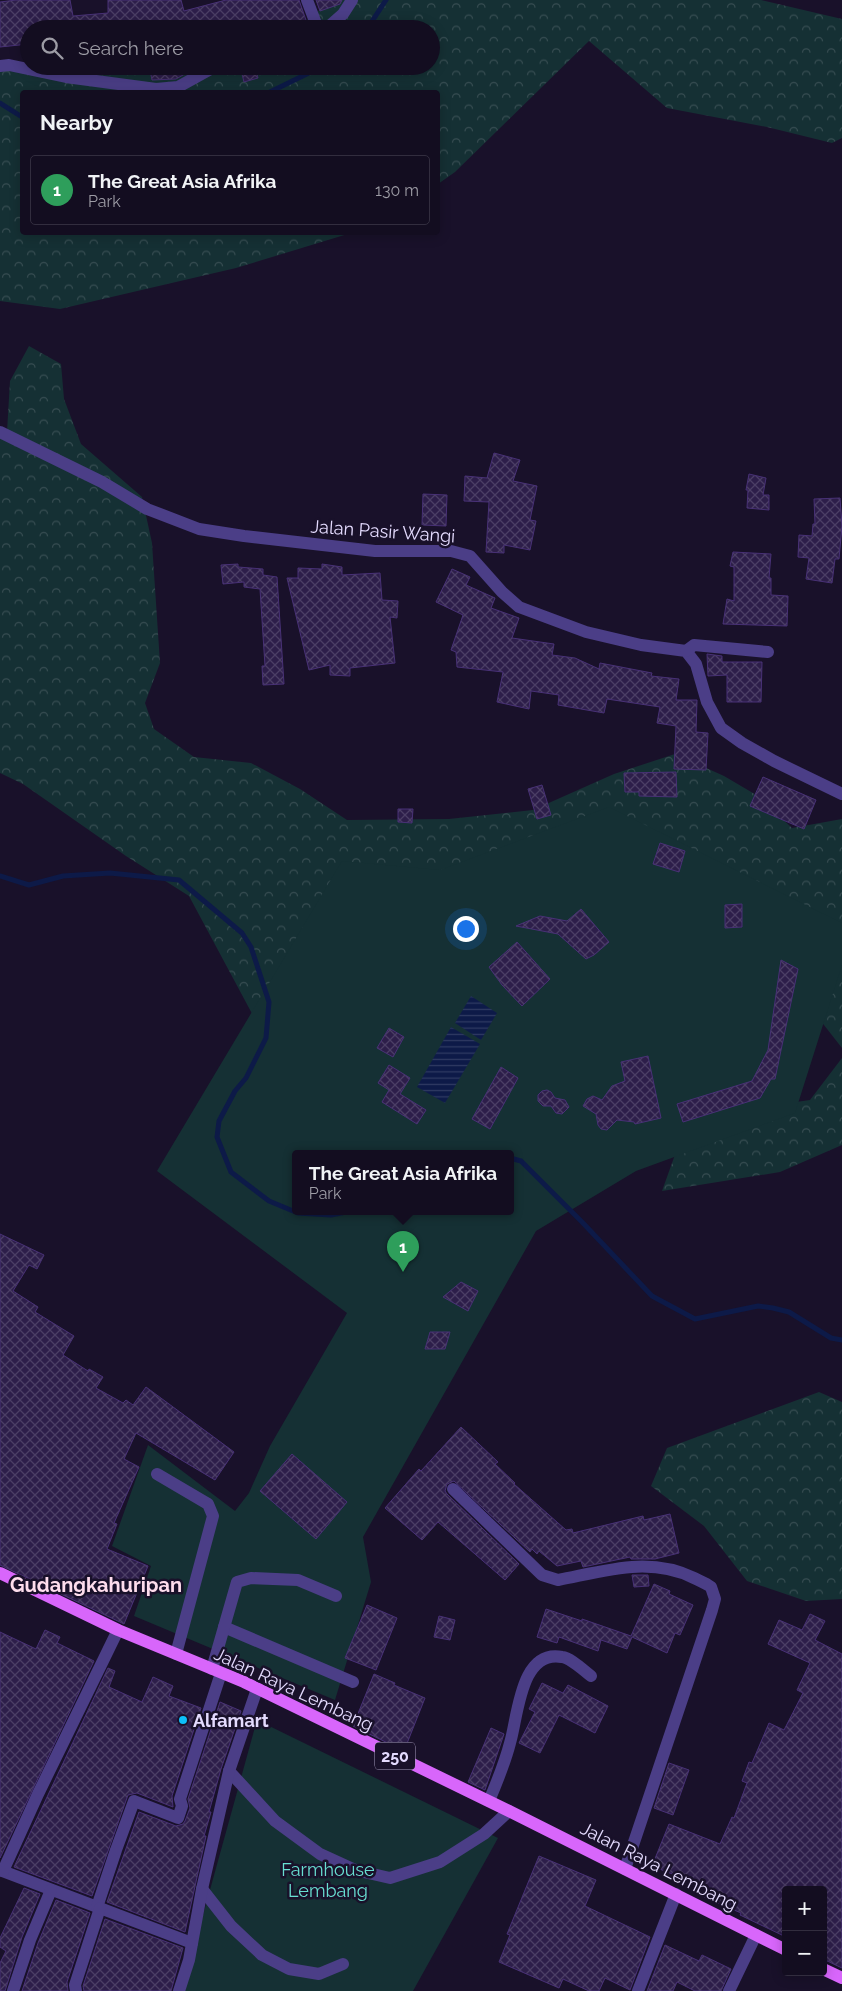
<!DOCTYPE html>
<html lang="en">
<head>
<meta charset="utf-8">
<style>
	:root { --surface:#130d20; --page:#201b2d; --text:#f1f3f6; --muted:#9d9ca5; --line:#322d3e; --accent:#0dbff8 }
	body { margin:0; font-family:Raleway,sans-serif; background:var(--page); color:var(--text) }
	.controls { position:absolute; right:15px; bottom:15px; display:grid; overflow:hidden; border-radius:5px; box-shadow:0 2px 12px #0003 }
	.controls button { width:45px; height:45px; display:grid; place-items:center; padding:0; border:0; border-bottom:1px solid var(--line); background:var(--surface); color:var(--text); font:25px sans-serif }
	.you { position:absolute; left:465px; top:928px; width:18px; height:18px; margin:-12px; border:4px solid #fff; border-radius:50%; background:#1a73e8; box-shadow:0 0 0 8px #1a73e833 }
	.badge { display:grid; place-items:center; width:32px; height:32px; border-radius:50%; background:var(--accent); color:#fff; font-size:16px; font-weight:700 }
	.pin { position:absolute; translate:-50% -41px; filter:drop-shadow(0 1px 2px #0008) }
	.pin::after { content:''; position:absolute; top:26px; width:18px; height:15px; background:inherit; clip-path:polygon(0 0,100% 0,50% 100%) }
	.popup { position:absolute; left:292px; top:1150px; width:222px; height:65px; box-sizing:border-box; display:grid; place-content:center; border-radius:5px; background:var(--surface); filter:drop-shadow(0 1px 4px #0005); font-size:16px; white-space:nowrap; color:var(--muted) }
	.popup b { font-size:19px; color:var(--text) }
	.popup::after { content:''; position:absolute; left:50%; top:100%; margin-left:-10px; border:10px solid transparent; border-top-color:var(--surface) }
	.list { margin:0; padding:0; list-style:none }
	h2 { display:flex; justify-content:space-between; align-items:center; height:65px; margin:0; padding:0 20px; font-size:21px }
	h2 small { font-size:16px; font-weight:400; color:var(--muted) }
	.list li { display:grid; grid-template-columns:32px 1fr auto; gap:15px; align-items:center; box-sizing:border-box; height:70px; margin:0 10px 10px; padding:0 10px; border:1px solid var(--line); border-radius:5px }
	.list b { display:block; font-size:19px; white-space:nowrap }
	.list p { margin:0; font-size:16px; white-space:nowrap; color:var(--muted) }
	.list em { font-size:16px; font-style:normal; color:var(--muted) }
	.icon { flex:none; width:28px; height:28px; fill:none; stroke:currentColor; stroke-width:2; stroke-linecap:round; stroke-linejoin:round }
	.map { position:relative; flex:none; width:842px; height:1991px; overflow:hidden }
	.search { position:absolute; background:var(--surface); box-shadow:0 2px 12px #0003; left:20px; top:20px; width:420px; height:55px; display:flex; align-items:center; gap:12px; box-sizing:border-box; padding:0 18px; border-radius:28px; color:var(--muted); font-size:19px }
	.panel { position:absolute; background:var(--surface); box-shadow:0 2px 12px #0003; left:20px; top:90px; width:420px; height:145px; border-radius:5px }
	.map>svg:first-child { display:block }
</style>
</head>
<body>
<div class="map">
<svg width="842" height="1991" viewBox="0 0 842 1991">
	<defs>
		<pattern id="forest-crowns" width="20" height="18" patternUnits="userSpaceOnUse" patternTransform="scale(1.25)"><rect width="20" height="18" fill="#153034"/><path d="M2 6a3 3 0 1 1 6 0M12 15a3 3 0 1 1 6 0" fill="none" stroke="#374d52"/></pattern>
		<pattern id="water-rules" width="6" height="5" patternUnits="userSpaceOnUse" patternTransform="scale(1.25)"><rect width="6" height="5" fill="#0d1a48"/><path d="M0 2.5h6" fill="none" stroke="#303b63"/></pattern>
		<pattern id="building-cross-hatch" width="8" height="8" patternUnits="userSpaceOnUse" patternTransform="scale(1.25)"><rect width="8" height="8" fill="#2d1e4a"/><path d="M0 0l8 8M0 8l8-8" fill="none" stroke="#4b3e65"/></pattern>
	</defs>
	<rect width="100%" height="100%" fill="#19112a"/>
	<g fill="url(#forest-crowns)">
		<path d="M327 0H761L842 19V138L832 143 767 127 667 108 589 41 455 172 438 184V92H22V232L351 233 236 268 60 309 0 301V70L29 66H96L147 72 219 66H431V29H293L316 14Z"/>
		<path d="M29 346 61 364 64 399 81 444 142 497 152 543 160 663 145 703 154 729 194 757 251 763 300 789 347 820 449 819 533 810 614 774 675 754 724 776 758 796 792 828 842 819V1048L795 988 293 1090 189 896 126 856 23 784 0 773V434L7 432 10 381Z"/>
		<path d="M842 1058V1145L780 1172 662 1191 686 1124 755 1108 810 1100Z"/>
		<path d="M819 1392 842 1402V1599L806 1601 747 1581 704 1526 651 1486 667 1448Z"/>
	</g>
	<g fill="#153034" fill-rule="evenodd">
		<path d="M609 807 842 923V965L795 1113 636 1171 536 1231 363 1537 371 1582 335 1700 134 1616 151 1566 112 1546 148 1445 235 1511 249 1493 270 1446 347 1313 157 1171 342 861 440 870ZM296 1153H510V1211H296Z"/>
		<path d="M257 1720 498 1838 413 1991H182Z"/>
	</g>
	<g fill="url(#water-rules)">
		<path d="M471 996 497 1013 481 1040 455 1023Z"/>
		<path d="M451 1027 480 1044 445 1103 417 1087Z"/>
	</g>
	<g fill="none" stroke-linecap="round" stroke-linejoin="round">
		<g stroke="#0d1a48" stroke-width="5">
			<path d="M367 29 386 0"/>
			<path d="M270 92 323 66"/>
			<path d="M0 103 22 117"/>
			<path d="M0 876 29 885 63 876 110 873 179 880 242 933 251 947 269 1002 266 1038 246 1078 235 1091 219 1121 217 1137 231 1172 269 1201 298 1213 331 1215 351 1211"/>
			<path d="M467 1153H492"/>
			<path d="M510 1158 521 1161 582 1222 652 1296 695 1319 758 1306 773 1308 789 1312 831 1338 842 1340"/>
		</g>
	</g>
	<g fill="url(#building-cross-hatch)" stroke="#483176">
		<path d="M16 0H70L73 16 108 13V0H181L184 11 226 0H299L307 23 292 29H29V44L0 47V2Z"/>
		<path d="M316 0H342L340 4 320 11Z"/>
		<path d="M164 66H199L176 79 152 80 150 70Z"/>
		<path d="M240 66H255L258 78 244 82Z"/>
		<path d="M494 453 520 460 513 481 537 486 530 520 536 521 530 550 504 545V553L486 552 489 502 464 501 465 476 487 478Z"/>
		<path d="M749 474 766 478 763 495H769V510L747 508 748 490H746Z"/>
		<path d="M423 494 447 495 446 526 422 525Z"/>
		<path d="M840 498 842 526 839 559H835L832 583 806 579 809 558 798 557 799 535 812 536 813 524H815L814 499Z"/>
		<path d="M733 552 771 554 769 578H771V595L788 596 787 626 723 624 727 599 734 601V567L730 566Z"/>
		<path d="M238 564V567L263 569V575L277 577 284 684 263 685 262 666H265L260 589 244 587V582L223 584 221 565Z"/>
		<path d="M322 564 342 567V575L380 573 382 600 398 601 397 618 390 617 395 663 350 668V676L330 675V665L309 670 287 578H298V568L322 569Z"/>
		<path d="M452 569 470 577 466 585 495 598 491 608 519 618 512 638 554 644 552 655 575 658 599 669 600 663 652 673 651 676 679 679 676 700H697L696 732 708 733 706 770 674 769 676 726 657 723 660 707 607 699 604 713 558 705 559 695 531 691 529 709 497 702 503 672 457 667 456 652 451 650 463 615 436 602Z"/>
		<path d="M707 654 722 656V662H762L761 702H727V675L708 676Z"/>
		<path d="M676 772 677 797 639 796V792H625L624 773Z"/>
		<path d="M763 777 816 800 804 829 750 806Z"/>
		<path d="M542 785 551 815 537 819 528 789Z"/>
		<path d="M398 809H413L412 823 398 822Z"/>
		<path d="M660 843 685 851 679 872 653 864Z"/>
		<path d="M742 904V927L725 928V905Z"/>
		<path d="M581 909 609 942 594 955 586 959 558 934 516 926 540 916 567 921Z"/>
		<path d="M517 942 550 979 522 1006 502 985 489 967Z"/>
		<path d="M781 960 798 969 775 1079H771L760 1098 683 1122 677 1104 752 1081 768 1050Z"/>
		<path d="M389 1028 404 1037 393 1057 377 1048Z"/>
		<path d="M648 1056 661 1118 635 1124 634 1122 617 1120 607 1130 601 1129 598 1125 596 1114 583 1106 587 1099 593 1096 602 1100 612 1086 625 1081 621 1062Z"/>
		<path d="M389 1065 410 1078 400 1094 426 1110 417 1124 382 1102 389 1090 378 1083Z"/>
		<path d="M501 1067 518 1078 490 1129 472 1119Z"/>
		<path d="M547 1090 551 1092 555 1098 565 1100 569 1107 562 1114 556 1113 551 1106H543L538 1101V1095L542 1091Z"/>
		<path d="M0 1234 44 1255 37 1269 29 1265 13 1291 38 1307 35 1312 74 1336 63 1355 88 1371 89 1369 103 1377 96 1388 123 1403 126 1400 133 1405 146 1387 234 1452 215 1480 136 1433 124 1459 139 1467 114 1523 117 1524 107 1549 148 1566 124 1624 0 1565Z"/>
		<path d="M461 1282 478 1291 468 1311 443 1297Z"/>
		<path d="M430 1332H450L445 1349H425Z"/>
		<path d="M461 1427 498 1462 495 1464 515 1483 514 1484 566 1530 572 1529 573 1533 643 1516 644 1520 670 1514 679 1553 655 1559H631L630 1557 583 1567 581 1561 557 1566 539 1551 537 1554 532 1549 530 1552 454 1481 447 1484 445 1491 447 1494 519 1564 505 1580 438 1522 422 1540 385 1508 419 1469 421 1471Z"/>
		<path d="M292 1454 347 1502 316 1539 260 1491Z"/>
		<path d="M632 1575H648L649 1586 634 1587Z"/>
		<path d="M654 1584 670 1591 669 1594 693 1605 680 1635 675 1633 667 1653 632 1637 627 1649 601 1640 598 1651 559 1637 557 1643 537 1637 546 1609 582 1621V1619L631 1636Z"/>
		<path d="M367 1605 397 1618 376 1670 345 1658Z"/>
		<path d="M810 1614 825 1621 815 1640 842 1654V1968L823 1959V1890H786V1937L740 1915 741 1913 704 1897 708 1888 652 1866 669 1824 720 1844 732 1817 734 1818 747 1783 742 1781 749 1762 752 1763 769 1723 784 1730 803 1693 797 1690 810 1663 768 1644 779 1620 802 1630Z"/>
		<path d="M439 1616 455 1620 450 1640 434 1637Z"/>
		<path d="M45 1630 60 1637 57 1643 94 1661 0 1858V1632L36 1649Z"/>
		<path d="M108 1668 115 1671 109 1687 142 1702 153 1677 173 1686 169 1696 201 1708 172 1796 173 1807 137 1793 128 1795 92 1896 14 1867Z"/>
		<path d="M374 1674 395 1683 394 1685 425 1698 404 1751 353 1726Z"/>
		<path d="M542 1683 563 1693 568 1685 608 1706 595 1733 559 1715 540 1753 519 1743 535 1712 529 1709Z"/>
		<path d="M220 1702 241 1711 221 1769 209 1812H211L204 1836H206L185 1932 107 1902 139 1812 176 1826 183 1824 185 1821 190 1808 188 1799Z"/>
		<path d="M491 1728 504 1734 485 1790 468 1782Z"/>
		<path d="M669 1763 689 1770 673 1815 654 1808Z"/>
		<path d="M539 1856 596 1880 585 1906 650 1937 630 1990 605 1978 599 1991H589L563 1979 559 1988 499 1962 510 1935 507 1934Z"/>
		<path d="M24 1888 40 1894 22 1937 5 1991H0V1963L6 1951 0 1947V1938Z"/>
		<path d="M56 1900 90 1913 67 1982 68 1991H22L38 1943Z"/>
		<path d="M105 1919 183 1948 171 1991H84L83 1986Z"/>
		<path d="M665 1945 699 1961 702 1955 731 1969 721 1991H695L677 1982 673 1991H647Z"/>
	</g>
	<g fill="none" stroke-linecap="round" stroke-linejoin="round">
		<g stroke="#4b3e87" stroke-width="12">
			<path d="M307 0 318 29"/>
			<path d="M326 29 343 14 352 0"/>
			<path d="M0 66 9 65 66 77 156 89 178 87 216 66"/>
			<path d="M0 432 102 482 147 509 199 529 244 536 375 551H451L470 556 502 592 519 607 586 632 641 645 686 651 696 664 707 702 721 728 742 743 774 761 842 794"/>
			<path d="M686 651 694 645 768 652"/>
			<path d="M157 1474 208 1504 213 1516 176 1654"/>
			<path d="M453 1489 542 1575 558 1580C605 1571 649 1556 694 1578 700 1581 706 1583 711 1587L715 1599 712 1610 625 1869"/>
			<path d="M224 1627 353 1682"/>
			<path d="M212 1669 237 1582 251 1578 298 1580 336 1596"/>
			<path d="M229 1771 275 1821 320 1854 355 1870 390 1878 440 1862 484 1834 509 1811"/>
			<path d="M489 1801C497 1782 505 1763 510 1743 518 1717 520 1649 562 1657 571 1658 583 1670 591 1676"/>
			<path d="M0 1870 192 1943"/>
			<path d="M3 1871 38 1794 118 1630"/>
			<path d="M202 1889 231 1926 262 1955 289 1969 319 1974 343 1964"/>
			<path d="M97 1907 116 1850 134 1801 178 1818 182 1806 180 1799 221 1673"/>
			<path d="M13 1991 30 1940 51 1890"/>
			<path d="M76 1991 75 1985 100 1908"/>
			<path d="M179 1991 189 1960 202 1889 229 1771 257 1689"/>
			<path d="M638 1991 676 1894"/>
			<path d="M729 1991 756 1935"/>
		</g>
		<g stroke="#d866fb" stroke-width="12">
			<path d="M0 1573 118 1630 244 1682 509 1811 786 1950"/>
			<path d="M823 1969 842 1978"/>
		</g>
	</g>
	<circle fill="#0dbff8" stroke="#19112a" stroke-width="2" cx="183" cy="1720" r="5"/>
	<g text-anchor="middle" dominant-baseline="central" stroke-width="5" stroke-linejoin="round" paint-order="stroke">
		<rect fill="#19112a" stroke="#a79ebe" stroke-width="1" x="375" y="1742.5" width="40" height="27" rx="4"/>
		<g font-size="16" font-weight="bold" fill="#e4dbfe">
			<text x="395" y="1756">250</text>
		</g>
		<g font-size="18" fill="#e4dbfe" stroke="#19112a">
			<text transform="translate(383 531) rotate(4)">Jalan Pasir Wangi</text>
			<text transform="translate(294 1689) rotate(25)">Jalan Raya Lembang</text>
			<text transform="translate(659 1866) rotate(27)">Jalan Raya Lembang</text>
		</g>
		<g font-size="18" font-weight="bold" fill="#e4dbfe" stroke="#19112a" text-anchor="start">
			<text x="193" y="1720">Alfamart</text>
		</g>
		<g font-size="18" fill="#68ded1" stroke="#19112a">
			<text x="328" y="1869">Farmhouse<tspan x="328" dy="21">Lembang</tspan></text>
		</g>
		<g font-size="20" font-weight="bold" fill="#fedded" stroke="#19112a">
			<text x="96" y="1585">Gudangkahuripan</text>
		</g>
	</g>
</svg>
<div class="controls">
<button>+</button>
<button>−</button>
</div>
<div class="you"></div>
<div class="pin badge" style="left:403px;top:1272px;background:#2e9e5b">1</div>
<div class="popup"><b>The Great Asia Afrika</b>Park</div>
<div class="search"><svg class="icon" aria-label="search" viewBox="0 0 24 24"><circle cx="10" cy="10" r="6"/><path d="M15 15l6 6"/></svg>Search here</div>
<section class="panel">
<h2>Nearby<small></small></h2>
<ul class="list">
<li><span class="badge" style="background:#2e9e5b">1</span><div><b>The Great Asia Afrika</b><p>Park</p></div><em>130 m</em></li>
</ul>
</section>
</div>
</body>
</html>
